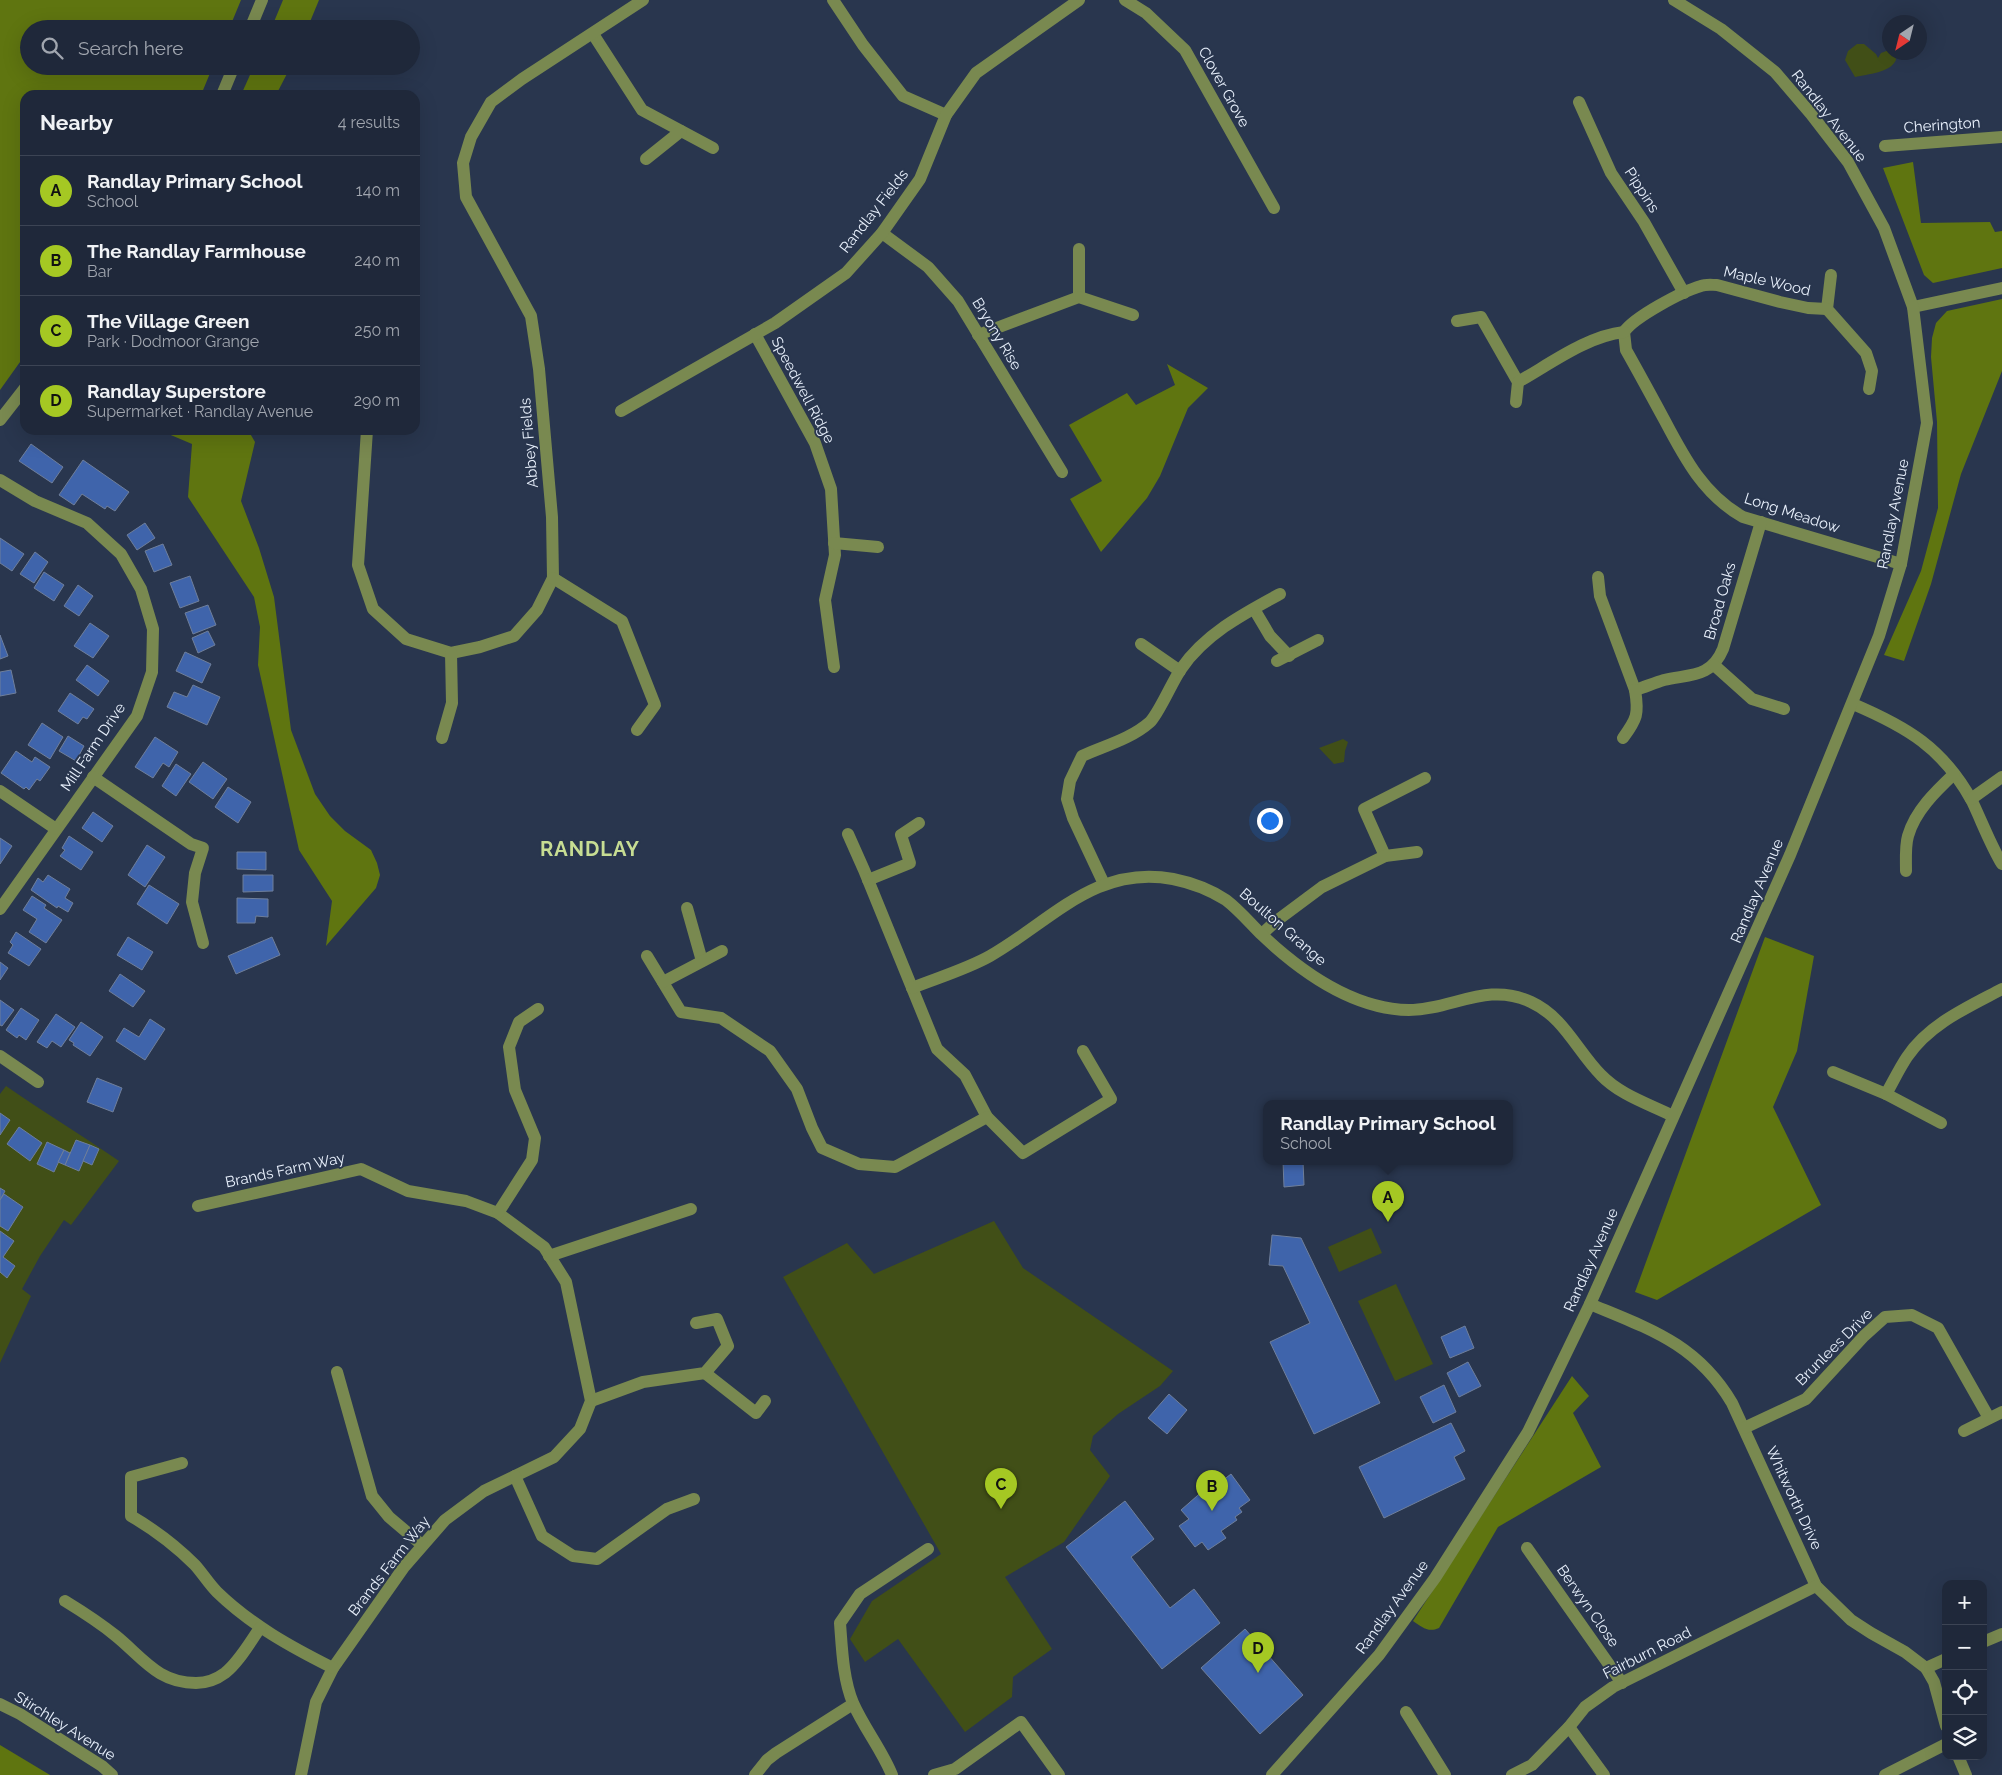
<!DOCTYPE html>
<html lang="en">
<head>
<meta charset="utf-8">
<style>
	:root { --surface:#1f283a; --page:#273042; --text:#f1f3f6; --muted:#a1a6af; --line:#3c4454; --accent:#a5c823 }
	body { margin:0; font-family:Raleway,sans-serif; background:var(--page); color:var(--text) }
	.controls { position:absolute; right:15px; bottom:15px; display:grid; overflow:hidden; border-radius:10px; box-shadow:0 5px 20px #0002 }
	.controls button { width:45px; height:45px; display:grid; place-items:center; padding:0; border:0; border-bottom:1px solid var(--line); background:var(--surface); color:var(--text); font:25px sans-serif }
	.compass { position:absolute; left:1882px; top:15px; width:45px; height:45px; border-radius:50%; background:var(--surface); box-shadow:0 5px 20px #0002; rotate:215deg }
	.you { position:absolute; left:1269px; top:820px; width:18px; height:18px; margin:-12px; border:4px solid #fff; border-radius:50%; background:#1a73e8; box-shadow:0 0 0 8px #1a73e833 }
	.badge { display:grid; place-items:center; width:32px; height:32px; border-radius:50%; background:var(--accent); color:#111; font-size:16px; font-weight:700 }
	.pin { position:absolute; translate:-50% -41px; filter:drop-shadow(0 1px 2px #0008) }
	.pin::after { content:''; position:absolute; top:26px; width:18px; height:15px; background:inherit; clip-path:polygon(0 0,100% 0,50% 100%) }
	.popup { position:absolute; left:1263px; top:1100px; width:250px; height:65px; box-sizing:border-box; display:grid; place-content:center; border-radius:10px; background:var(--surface); filter:drop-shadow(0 1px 4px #0005); font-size:16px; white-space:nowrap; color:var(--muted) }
	.popup b { font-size:19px; color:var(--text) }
	.popup::after { content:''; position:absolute; left:50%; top:100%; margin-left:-10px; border:10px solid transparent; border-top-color:var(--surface) }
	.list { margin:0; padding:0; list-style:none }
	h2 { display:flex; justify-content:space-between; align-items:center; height:65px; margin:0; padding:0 20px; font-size:21px }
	h2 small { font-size:16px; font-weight:400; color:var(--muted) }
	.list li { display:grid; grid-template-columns:32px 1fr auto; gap:15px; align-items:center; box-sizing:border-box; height:70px; padding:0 20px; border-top:1px solid var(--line) }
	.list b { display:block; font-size:19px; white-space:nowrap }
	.list p { margin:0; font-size:16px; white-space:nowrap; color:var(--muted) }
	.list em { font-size:16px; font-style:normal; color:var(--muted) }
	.icon { flex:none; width:28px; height:28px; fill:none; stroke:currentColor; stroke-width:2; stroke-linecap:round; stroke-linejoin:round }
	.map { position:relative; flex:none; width:2002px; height:1775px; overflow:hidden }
	.search { position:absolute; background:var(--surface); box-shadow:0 5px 20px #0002; left:20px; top:20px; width:400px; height:55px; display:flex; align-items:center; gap:12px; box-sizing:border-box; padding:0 18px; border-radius:28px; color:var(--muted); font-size:19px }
	.panel { position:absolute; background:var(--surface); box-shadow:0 5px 20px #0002; left:20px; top:90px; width:400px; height:345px; border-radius:15px }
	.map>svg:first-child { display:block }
</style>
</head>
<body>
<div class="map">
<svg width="2002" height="1775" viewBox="0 0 2002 1775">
	<rect width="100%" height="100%" fill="#29364e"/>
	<g fill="#414f17">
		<path d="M1857 44H1864L1876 54 1878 58 1881 53 1889 50 1890 52 1895 53 1896 60C1890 73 1868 74 1855 77L1845 60 1848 51Z"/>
		<path d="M1343 739 1348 742 1345 751 1344 762 1334 764 1319 748Z"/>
		<path d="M6 1086C43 1112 82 1135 119 1161L71 1225 64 1220 40 1256 22 1289 31 1296 0 1363V1094Z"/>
		<path d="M994 1221 1023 1268 1173 1371 1160 1386 1118 1414 1093 1436 1090 1450 1110 1476 1064 1542 1005 1577 1052 1649 1013 1677 1012 1697 965 1732 898 1639 865 1662 850 1639 872 1601 941 1554 783 1277 847 1243 874 1274Z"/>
		<path d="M1371 1228 1382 1253 1339 1272 1328 1247Z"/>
		<path d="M1396 1284 1433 1364 1395 1381 1358 1301Z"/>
	</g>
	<g fill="#5f7510">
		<path d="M0 0H241L229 29H29V66H213L201 95H25V355L0 390Z"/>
		<path d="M283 0H319L307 29H271Z"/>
		<path d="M254 66H291L276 95H241Z"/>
		<path d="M1913 162 1921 223 1990 222 1995 232 2002 231V268L1933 283 1924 275 1883 168Z"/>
		<path d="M2002 299V371L1961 474 1931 584 1904 661 1884 655 1921 571 1938 508 1937 422 1931 357 1932 338 1936 323 1947 311Z"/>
		<path d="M1167 364 1208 388 1188 408 1160 476 1147 498 1101 552 1070 499 1102 481 1069 425 1127 393 1136 405 1175 385Z"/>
		<path d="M159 430H248L255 442 241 501 259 548 274 597 291 730 315 794 330 816 345 831 371 850 377 863 380 875 376 888 326 946 332 901 299 850 258 665 260 627 254 597 188 497 192 444Z"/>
		<path d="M1765 937 1814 956 1797 1051 1773 1107 1821 1205 1657 1300 1635 1292Z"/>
		<path d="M1572 1376 1589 1396 1573 1413 1601 1467 1498 1527 1439 1628C1428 1633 1422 1627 1413 1621Z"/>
		<path d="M0 1745 50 1775H0Z"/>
	</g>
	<g fill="#3f64ab" stroke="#6f7f9b">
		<path d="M31 444 63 467 52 483 19 461Z"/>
		<path d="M83 460 129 492 115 511 107 506 105 509 82 494 74 505 59 495Z"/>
		<path d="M145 523 155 538 137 550 127 535Z"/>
		<path d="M0 538 24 554 12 571 0 563Z"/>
		<path d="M163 544 172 565 154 572 145 551Z"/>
		<path d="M35 552 48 562 34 583 20 574Z"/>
		<path d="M44 572 64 585 54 601 34 588Z"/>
		<path d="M190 576 199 601 180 608 170 583Z"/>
		<path d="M78 585 93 596 79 616 64 606Z"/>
		<path d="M208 605 216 625 193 634 185 613Z"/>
		<path d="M90 623 109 636 93 658 74 646Z"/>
		<path d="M208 631 215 645 198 653 192 638Z"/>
		<path d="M0 635 8 656 0 659Z"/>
		<path d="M185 652 211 664 202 683 176 671Z"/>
		<path d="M87 665 109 681 98 696 76 680Z"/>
		<path d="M11 670 16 693 0 696V672Z"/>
		<path d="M193 685 220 697 207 725 167 707 174 692 187 697Z"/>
		<path d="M70 693 94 709 87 719 83 717 78 724 58 711Z"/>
		<path d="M42 723 63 737 50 759 28 745Z"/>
		<path d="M68 736 84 746 76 761 59 751Z"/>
		<path d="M155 737 178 752 169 767 163 763 153 778 135 767Z"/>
		<path d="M16 751 32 762 35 757 50 767 40 781 37 779 29 790 26 787 24 789 1 773Z"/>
		<path d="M203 762 227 779 213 799 189 782Z"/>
		<path d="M176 764 191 774 176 796 162 786Z"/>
		<path d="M228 787 251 802 238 823 215 807Z"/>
		<path d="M93 812 113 826 102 842 82 828Z"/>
		<path d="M69 836 93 852 81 870 60 856 65 850 62 848Z"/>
		<path d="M0 838 12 846 0 864Z"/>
		<path d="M147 845 165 857 145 887 128 875Z"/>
		<path d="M237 852H266V870L237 869Z"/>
		<path d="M48 875 70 889 65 898 73 903 68 912 58 906 57 908 31 890 38 878 43 882Z"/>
		<path d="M243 875H273V891L243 892Z"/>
		<path d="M149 885 179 904 167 924 137 904Z"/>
		<path d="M32 896 46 905 44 908 62 920 46 943 29 932 37 919 23 910Z"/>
		<path d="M237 898 268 899V917L256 916 255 923H237Z"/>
		<path d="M16 932 41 949 29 966 8 953 13 945 10 942Z"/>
		<path d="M128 937 153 952 142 970 117 955Z"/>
		<path d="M272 937 280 955 236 974 228 956Z"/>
		<path d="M0 962 8 968 0 980Z"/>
		<path d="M120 974 145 991 133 1007 109 991Z"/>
		<path d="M0 1000 14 1010 2 1026 0 1025Z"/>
		<path d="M21 1008 39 1020 26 1040 19 1035 17 1038 6 1030Z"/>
		<path d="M56 1014 75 1027 61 1047 52 1041 47 1048 37 1042Z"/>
		<path d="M150 1019 165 1029 145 1060 116 1041 124 1028 139 1037Z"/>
		<path d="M81 1022 103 1037 90 1056 73 1045 74 1043 69 1040Z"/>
		<path d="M97 1078 122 1088 113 1112 87 1102Z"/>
		<path d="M0 1113 10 1120 0 1135Z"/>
		<path d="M19 1127 42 1143 30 1161 7 1144Z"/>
		<path d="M76 1140 90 1145 79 1171 65 1165Z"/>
		<path d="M47 1142 64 1150 54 1172 37 1164Z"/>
		<path d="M90 1145 99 1149 92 1165 83 1161Z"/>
		<path d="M64 1150 70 1153 65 1165 58 1162Z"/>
		<path d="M1283 1161H1303L1304 1185 1284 1187Z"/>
		<path d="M0 1188 5 1191 0 1200Z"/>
		<path d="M4 1194 23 1207 8 1231 0 1226V1200Z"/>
		<path d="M0 1231 14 1241 3 1257 15 1266 7 1278 0 1272Z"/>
		<path d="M1272 1235 1301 1238 1380 1403 1314 1434 1270 1342 1310 1323 1283 1266 1269 1265Z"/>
		<path d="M1465 1326 1474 1348 1450 1358 1441 1337Z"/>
		<path d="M1468 1362 1481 1386 1459 1397 1447 1373Z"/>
		<path d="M1444 1385 1456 1412 1433 1423 1420 1397Z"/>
		<path d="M1169 1394 1187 1410 1167 1434 1148 1418Z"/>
		<path d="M1451 1423 1465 1451 1454 1457 1465 1479 1384 1518 1359 1467Z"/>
		<path d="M1231 1474 1250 1500 1239 1508 1242 1512 1235 1517 1237 1520 1221 1531 1226 1538 1208 1550 1202 1542 1195 1547 1179 1526 1189 1519 1181 1510 1205 1489 1203 1486 1217 1475 1222 1481Z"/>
		<path d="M1125 1501 1154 1539 1131 1557 1170 1608 1194 1589 1220 1623 1162 1669 1066 1547Z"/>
		<path d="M1245 1629 1303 1695 1260 1734 1201 1668Z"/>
	</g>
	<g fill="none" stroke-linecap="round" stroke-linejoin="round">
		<g stroke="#798950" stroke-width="12">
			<path d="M833 0 863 45 903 96 946 115"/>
			<path d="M1125 0 1146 13 1185 50 1274 208"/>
			<path d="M250 29 262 0"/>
			<path d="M593 34 642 110 713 148"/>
			<path d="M222 95 234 66"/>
			<path d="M1579 102 1611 173 1644 222 1684 293"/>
			<path d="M1885 146 2002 137"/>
			<path d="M646 159 681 131"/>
			<path d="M882 233 928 267 958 301 1062 472"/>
			<path d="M1831 275 1827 309 1866 353 1872 371 1869 389"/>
			<path d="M1079 297V249"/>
			<path d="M1913 307 2002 288"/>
			<path d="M1457 321 1481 317 1518 382 1516 402"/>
			<path d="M1624 332 1626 350C1639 373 1652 397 1665 421 1685 459 1704 495 1743 517L1901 564"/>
			<path d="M1624 332C1634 317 1683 291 1701 286 1706 284 1712 285 1717 285L1780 302 1808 308 1827 309"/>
			<path d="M755 334 815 443 831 489 835 555 825 600 834 667"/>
			<path d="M978 335 1079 297 1133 315"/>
			<path d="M1518 382C1550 364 1587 336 1624 332"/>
			<path d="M621 411 775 323 846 273 882 233 920 179 946 115 976 73 1079 0"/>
			<path d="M0 420 25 388"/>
			<path d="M367 430 358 565 373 609 406 639 451 653 480 647 514 636 537 610 553 578 552 517 539 369 531 316 466 197 463 163 471 137 491 102 522 79 643 0"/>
			<path d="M0 480 35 501 87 523 121 554 141 589 153 629 152 672 137 716 0 909"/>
			<path d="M834 543 878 547"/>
			<path d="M1598 577 1600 596 1635 690C1645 687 1654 683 1664 680 1690 674 1711 678 1723 649L1761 522"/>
			<path d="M553 578 622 621 655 705 637 730"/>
			<path d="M1254 609 1270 636 1289 656"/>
			<path d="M1141 644 1180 671"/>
			<path d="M1277 661 1318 640"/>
			<path d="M1714 665 1752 699 1784 709"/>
			<path d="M1853 704C1907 727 1943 748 1972 801 1982 822 1990 844 2002 864"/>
			<path d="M442 738 452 703 451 653"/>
			<path d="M1623 738C1637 719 1639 714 1635 690"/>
			<path d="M93 777 191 844 203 848 195 873 192 902 203 943"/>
			<path d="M0 791 56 829"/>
			<path d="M1971 799 2002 777"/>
			<path d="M848 834 864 870 937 1049 965 1075 987 1117 1023 1153 1111 1099 1083 1051"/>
			<path d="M1385 856 1364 809 1425 778"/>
			<path d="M1906 871C1906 860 1905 846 1908 836 1915 811 1936 791 1954 774"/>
			<path d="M868 880 910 863 901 835 919 823"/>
			<path d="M1104 884 1073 818 1067 799 1070 781 1082 756C1104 746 1131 739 1150 722 1159 713 1172 682 1181 669 1205 634 1243 614 1280 594"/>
			<path d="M687 908 702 961"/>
			<path d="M1262 934 1275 922 1322 887 1385 856 1417 852"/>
			<path d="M647 956 681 1012 721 1018 770 1051 797 1089 812 1128 822 1148 859 1164 895 1167 987 1117"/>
			<path d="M663 982 722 951"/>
			<path d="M912 988C937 978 967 969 990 956 1050 922 1096 864 1173 879 1193 883 1209 889 1226 900 1239 910 1249 922 1261 934 1301 972 1352 1009 1409 1010 1452 1010 1487 981 1531 1002 1564 1017 1577 1051 1601 1075 1620 1095 1649 1104 1673 1116"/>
			<path d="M0 1056 38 1082"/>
			<path d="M1833 1072 1886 1094"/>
			<path d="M1941 1123 1886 1094C1893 1082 1899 1069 1907 1057 1929 1024 1968 1007 2002 989"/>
			<path d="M198 1206 361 1169 408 1191 466 1201 498 1213 544 1247 566 1282 591 1401 580 1429 554 1457 484 1491 445 1520 404 1567 333 1668 316 1702 301 1775"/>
			<path d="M498 1213 532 1160 535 1138 515 1090 509 1047 519 1022 538 1009"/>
			<path d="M549 1256 691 1209"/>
			<path d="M1590 1304C1650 1329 1697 1344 1732 1403L1816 1586 1851 1620 1871 1633 1905 1652 1926 1668 1934 1682 1946 1726"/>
			<path d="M337 1372 372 1496 389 1517 422 1545"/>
			<path d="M705 1373 756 1413 765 1401"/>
			<path d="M591 1401 643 1382 705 1373 728 1346 717 1319 696 1323"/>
			<path d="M1744 1428 1806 1399 1864 1336 1885 1317 1912 1315 1938 1328 1989 1418"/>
			<path d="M1964 1431 2002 1412"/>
			<path d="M182 1463 131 1477V1516C155 1530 176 1546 195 1565 203 1574 209 1584 217 1592 251 1625 291 1647 333 1668"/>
			<path d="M515 1476 542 1536 573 1556 597 1559 667 1509 694 1499"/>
			<path d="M1527 1548 1622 1683"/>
			<path d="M65 1601C83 1612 100 1623 116 1636 143 1658 158 1683 196 1683 206 1683 217 1679 225 1673 239 1662 250 1642 260 1628"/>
			<path d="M1983 1642 2002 1634"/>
			<path d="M1926 1668 1946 1659"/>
			<path d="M0 1704 20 1714 102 1766 112 1775"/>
			<path d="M1406 1712 1445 1775"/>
			<path d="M1569 1727 1604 1775"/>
			<path d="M1958 1756 1966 1775"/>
			<path d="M755 1775 767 1760 776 1753 853 1704"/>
			<path d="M892 1775C882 1750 864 1728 853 1703 843 1679 842 1649 840 1623L860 1594 928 1549"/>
			<path d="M934 1775 955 1769 1021 1722 1059 1775"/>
			<path d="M1272 1775 1379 1655 1435 1578 1528 1432 1590 1304 1790 855 1879 636 1901 564 1927 423 1913 307 1884 228 1848 162 1811 114 1775 72 1721 29 1674 0"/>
			<path d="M1512 1775 1532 1765 1569 1727 1585 1707 1613 1687 1816 1586"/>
			<path d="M1885 1775 1946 1744"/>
		</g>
	</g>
	<g text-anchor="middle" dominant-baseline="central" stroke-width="4" stroke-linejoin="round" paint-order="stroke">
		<g font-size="15" fill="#e8f0fc" stroke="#29364e">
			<text transform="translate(1224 87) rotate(61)">Clover Grove</text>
			<text transform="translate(1829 116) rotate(52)">Randlay Avenue</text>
			<text transform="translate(1942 125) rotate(-4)">Cherington</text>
			<text transform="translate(1642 190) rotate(57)">Pippins</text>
			<text transform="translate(874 211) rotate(-52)">Randlay Fields</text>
			<text transform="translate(1767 281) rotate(13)">Maple Wood</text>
			<text transform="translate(997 334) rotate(59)">Bryony Rise</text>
			<text transform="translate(803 390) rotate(62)">Speedwell Ridge</text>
			<text transform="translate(529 443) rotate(-95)">Abbey Fields</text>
			<text transform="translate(1792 513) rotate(18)">Long Meadow</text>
			<text transform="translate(1893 514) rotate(-79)">Randlay Avenue</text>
			<text transform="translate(1720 601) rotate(-74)">Broad Oaks</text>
			<text transform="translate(93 747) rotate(-56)">Mill Farm Drive</text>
			<text transform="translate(1757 891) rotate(-67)">Randlay Avenue</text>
			<text transform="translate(1283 927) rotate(41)">Boulton Grange</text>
			<text transform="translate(285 1170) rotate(-12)">Brands Farm Way</text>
			<text transform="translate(1591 1260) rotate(-66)">Randlay Avenue</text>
			<text transform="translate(1834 1347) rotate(-45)">Brunlees Drive</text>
			<text transform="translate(1794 1498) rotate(65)">Whitworth Drive</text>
			<text transform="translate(389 1566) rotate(-52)">Brands Farm Way</text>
			<text transform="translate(1588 1606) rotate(55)">Berwyn Close</text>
			<text transform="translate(1392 1607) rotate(-54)">Randlay Avenue</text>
			<text transform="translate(1647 1653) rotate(-27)">Fairburn Road</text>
			<text transform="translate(65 1726) rotate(32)">Stirchley Avenue</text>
		</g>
		<g font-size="20" font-weight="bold" letter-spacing="1" fill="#c7dd93" stroke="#29364e">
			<text x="590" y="849">RANDLAY</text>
		</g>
	</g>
</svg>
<div class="controls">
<button>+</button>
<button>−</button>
<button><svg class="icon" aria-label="locate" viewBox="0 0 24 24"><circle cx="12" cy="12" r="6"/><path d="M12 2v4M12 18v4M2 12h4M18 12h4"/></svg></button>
<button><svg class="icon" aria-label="layers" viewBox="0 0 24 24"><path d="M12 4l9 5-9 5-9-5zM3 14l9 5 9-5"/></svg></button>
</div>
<svg class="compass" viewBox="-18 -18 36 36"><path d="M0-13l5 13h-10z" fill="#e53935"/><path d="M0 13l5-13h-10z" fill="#a1a6af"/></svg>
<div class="you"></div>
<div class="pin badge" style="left:1388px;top:1222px">A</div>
<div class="popup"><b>Randlay Primary School</b>School</div>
<div class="pin badge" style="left:1212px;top:1511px">B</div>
<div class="pin badge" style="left:1001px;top:1509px">C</div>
<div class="pin badge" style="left:1258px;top:1673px">D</div>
<div class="search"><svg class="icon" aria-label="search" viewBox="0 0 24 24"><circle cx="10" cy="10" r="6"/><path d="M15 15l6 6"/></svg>Search here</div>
<section class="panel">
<h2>Nearby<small>4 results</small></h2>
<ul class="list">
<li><span class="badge">A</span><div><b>Randlay Primary School</b><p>School</p></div><em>140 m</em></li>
<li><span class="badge">B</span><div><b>The Randlay Farmhouse</b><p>Bar</p></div><em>240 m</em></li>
<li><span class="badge">C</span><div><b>The Village Green</b><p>Park · Dodmoor Grange</p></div><em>250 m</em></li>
<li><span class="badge">D</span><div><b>Randlay Superstore</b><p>Supermarket · Randlay Avenue</p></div><em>290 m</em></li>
</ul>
</section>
</div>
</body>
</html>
